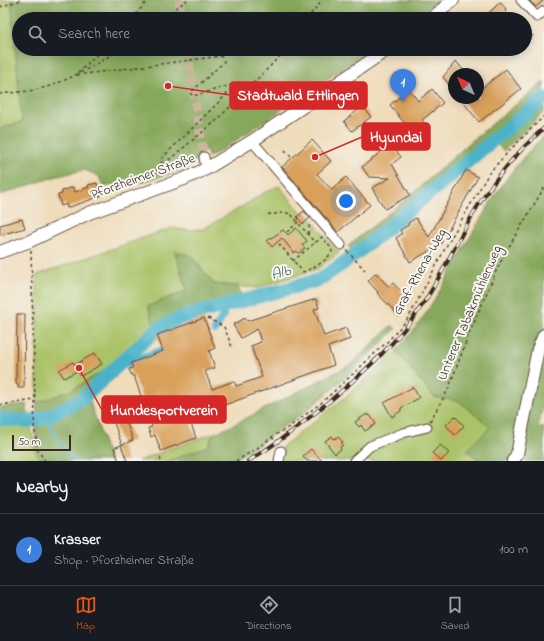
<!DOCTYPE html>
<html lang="en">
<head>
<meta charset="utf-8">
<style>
	:root { --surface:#171b24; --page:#20242c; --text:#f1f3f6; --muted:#9ea1a6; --line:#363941; --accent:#ea580c }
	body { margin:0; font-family:"Indie Flower",sans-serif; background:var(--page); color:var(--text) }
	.compass { position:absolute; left:448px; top:68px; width:36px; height:36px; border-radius:50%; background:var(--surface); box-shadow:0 2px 10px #0003; rotate:316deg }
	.scale { position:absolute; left:12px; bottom:10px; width:59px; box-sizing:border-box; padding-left:4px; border:2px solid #3b2a1e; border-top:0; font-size:11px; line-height:14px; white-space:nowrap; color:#3b2a1e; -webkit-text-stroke:3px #f6f6f2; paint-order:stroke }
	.you { position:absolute; left:346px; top:201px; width:14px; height:14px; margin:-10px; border:3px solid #fff; border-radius:50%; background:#1a73e8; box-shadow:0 0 0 6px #1a73e833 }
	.badge { display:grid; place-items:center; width:26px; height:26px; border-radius:50%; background:var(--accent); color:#fff; font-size:13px; font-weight:700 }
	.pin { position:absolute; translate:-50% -33px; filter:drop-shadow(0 1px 2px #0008) }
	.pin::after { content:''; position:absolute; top:21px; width:14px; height:12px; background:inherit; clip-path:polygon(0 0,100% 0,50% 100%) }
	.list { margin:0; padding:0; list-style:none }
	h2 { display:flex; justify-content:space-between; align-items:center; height:52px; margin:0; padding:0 16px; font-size:17px }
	h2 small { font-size:13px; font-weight:400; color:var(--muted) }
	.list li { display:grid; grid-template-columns:26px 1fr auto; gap:12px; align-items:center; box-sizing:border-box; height:72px; padding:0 16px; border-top:1px solid var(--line) }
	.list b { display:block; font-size:15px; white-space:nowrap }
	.list p { margin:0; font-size:13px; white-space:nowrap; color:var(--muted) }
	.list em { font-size:13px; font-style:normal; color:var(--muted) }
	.icon { flex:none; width:22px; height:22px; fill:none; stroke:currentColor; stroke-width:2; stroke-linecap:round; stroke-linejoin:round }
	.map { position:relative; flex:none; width:544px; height:461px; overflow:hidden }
	.search { position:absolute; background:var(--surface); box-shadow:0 2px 10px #0003; left:12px; right:12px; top:12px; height:44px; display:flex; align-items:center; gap:10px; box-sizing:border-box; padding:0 14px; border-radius:22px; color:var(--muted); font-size:15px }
	.sheet { height:124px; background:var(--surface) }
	nav { display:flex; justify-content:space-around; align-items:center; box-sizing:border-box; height:56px; border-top:1px solid var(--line); background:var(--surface); font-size:11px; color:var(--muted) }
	nav a { display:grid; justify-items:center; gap:2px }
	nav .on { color:var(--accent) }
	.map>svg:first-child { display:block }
</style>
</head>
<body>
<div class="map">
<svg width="544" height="461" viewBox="0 0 544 461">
	<rect width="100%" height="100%" fill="#f6f6f2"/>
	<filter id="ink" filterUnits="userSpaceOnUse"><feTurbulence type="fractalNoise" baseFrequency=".025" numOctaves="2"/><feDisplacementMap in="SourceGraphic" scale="8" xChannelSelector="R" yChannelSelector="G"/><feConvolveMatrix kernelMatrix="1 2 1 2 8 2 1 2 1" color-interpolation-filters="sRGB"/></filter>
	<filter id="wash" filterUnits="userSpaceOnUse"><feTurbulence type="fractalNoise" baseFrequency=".012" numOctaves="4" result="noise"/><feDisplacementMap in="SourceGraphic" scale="16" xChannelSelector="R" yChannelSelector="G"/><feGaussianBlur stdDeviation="0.9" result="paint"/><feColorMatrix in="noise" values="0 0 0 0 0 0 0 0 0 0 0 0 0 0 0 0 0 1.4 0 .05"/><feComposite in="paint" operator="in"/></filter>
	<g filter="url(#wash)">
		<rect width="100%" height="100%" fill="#efdcbb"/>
		<g fill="#aac268" stroke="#727643">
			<path d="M0 0H11L22 122 0 129Z"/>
			<path d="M279 186 302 213 304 211 339 253 317 269 257 288 214 284 191 256 175 252 187 291 148 306 154 325 111 366 74 389 37 403V275L172 228 183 230 203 229 243 206 265 192Z"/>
			<path d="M396 351 434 397 459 401 490 427 467 450 480 461H269L284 452 282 447 348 395Z"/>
			<path d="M0 425 31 426 35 450 42 461H0Z"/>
			<path d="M214 433 208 446 169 461H138Z"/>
		</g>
		<g fill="#87a85c" stroke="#61693d">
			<path d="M11 0H438L416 19H19V49H372L217 153 208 157 207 150H200L201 158 182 170 116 190 114 185 103 187 99 176 84 170 54 177 0 195V129L22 122Z"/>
			<path d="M544 82V112L504 151 497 144 360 259 348 246 410 196 476 137Z"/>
			<path d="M544 136V403L538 426 544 428V461H480L467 450 490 427 459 401 434 397 396 351C407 339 417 326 426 313 465 253 491 185 544 136Z"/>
			<path d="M175 251 191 256 214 284 238 286 241 294 227 302 185 314 154 325 148 306 187 291Z"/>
			<path d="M392 325 396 329 361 363 328 393 303 413 274 433 257 446 231 461H169L208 446 214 433 227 428 350 365Z"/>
			<path d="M111 366 116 377 89 399 110 461H42L35 450 37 403 74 389Z"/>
			<path d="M26 404 31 426 0 425V407Z"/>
		</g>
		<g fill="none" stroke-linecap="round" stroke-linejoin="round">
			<path stroke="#4ab2c9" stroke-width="2.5" d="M46 417 62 448 76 461"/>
			<g stroke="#4ab2c9" stroke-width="8">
				<path d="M215 330 223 316 222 308"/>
				<path d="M120 363 124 364 163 350"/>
			</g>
			<path stroke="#4ab2c9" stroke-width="14" d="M0 419 29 421 46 417 81 400 157 329 180 318 319 280 345 262 367 245 544 98"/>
		</g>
		<g id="blocks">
			<g fill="#d9a05b">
				<path d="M529 0H544L536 7Z"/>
				<path d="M500 2 506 9 505 11 513 19H483Z"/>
				<path d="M525 28 533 36 525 44Z"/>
				<path d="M456 61 466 74H454V91L443 77Z"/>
				<path d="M506 69 521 89 479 122 460 98H478V91Z"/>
				<path d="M409 89 418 101 432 89 443 103 422 120 425 124 413 134 390 105Z"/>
				<path d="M363 106 371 117 352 131 344 121Z"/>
				<path d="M312 140 331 161 317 174 332 190 346 177 370 205 338 232 282 167Z"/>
				<path d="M391 144 401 157 392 164 410 195 385 209 372 188 390 178 369 177 362 167Z"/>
				<path d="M466 170 478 177 440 245 410 262 396 238 402 234 400 230 409 225 408 223 416 218 429 237Z"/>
				<path d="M97 183 101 196 67 208 66 204 61 206 58 195 62 194V191L73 187 75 192 89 187 88 185Z"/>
				<path d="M304 211 310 218 303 224 297 217Z"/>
				<path d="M22 219 25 228 0 235V225Z"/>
				<path d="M296 228 307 241 302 245 305 248 299 253 296 251 294 253 282 238 272 247 267 241 283 230 288 235Z"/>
				<path d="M376 273 389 287 393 283 410 301 400 317 377 293 378 292 368 281Z"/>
				<path d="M316 299 319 308 314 309 324 336 346 328 350 339 328 347 334 365 189 418 196 438 161 451 155 435 151 437 148 428 152 427 134 376H132L129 369 133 368 131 363 163 351 157 335 204 318 215 348 209 351 215 368 205 371 212 389 234 381 236 386 262 377 251 346 261 342 257 329 241 338 233 325 245 318 247 321Z"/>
				<path d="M17 314H25L24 388H18V384H16Z"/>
				<path d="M95 353 102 364 81 376 77 371 64 378 59 370 73 362 75 365Z"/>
				<path d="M413 387 419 398 401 408V411L392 417 384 403Z"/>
				<path d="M119 402 133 440 122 445 108 406Z"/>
				<path d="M367 414 368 416 370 415 376 424 365 431 361 425 359 427 355 422Z"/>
				<path d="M455 416 464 426 455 435 446 425Z"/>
				<path d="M332 436 334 439 338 437 343 442 341 443 343 445 340 447 341 449 335 454 325 441Z"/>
				<path d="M121 445 127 461H119L114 448Z"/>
				<path d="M440 445 449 453 441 461 432 453Z"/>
				<path d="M311 449 322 461H307L303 456Z"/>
			</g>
		</g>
	</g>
	<g filter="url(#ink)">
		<use href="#blocks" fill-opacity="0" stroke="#564536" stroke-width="1"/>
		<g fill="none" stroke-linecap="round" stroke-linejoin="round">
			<g stroke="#cbb89c" stroke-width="9" stroke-dasharray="9 4.5" stroke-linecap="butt">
				<path d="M179 0 182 19"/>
				<path d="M187 49 204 157"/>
			</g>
			<g stroke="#564536" stroke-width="11">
				<g id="minor">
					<path d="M521 0 537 17 544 11"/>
					<path d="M252 141 341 245"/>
					<path d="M204 157 206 169"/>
					<path d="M279 461 281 451"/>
					<path d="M354 461 370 446 403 433 427 427"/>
				</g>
			</g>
			<g stroke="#564536" stroke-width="14">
				<g id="major">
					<path d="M431 19 453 0"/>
					<path d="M0 252 30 241 89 213 184 179 206 169 252 141 388 49"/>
					<path d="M513 461 517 454 538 349 544 335"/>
				</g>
			</g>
			<g stroke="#564536" stroke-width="1.5" stroke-dasharray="3 3" stroke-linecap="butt">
				<path d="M0 7 21 0"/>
				<path d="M132 19 148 0"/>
				<path d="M161 19 187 0"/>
				<path d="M307 19 322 0"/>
				<path d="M78 73 103 49"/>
				<path d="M77 75 221 56 224 62 190 93 193 96 231 85 232 89 161 159 162 165"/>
				<path d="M0 94C14 92 29 92 43 88 70 80 96 65 120 49"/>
				<path d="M285 150 292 158"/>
				<path d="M141 183 217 120 287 49"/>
				<path d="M268 214C276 215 284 211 291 214L315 243"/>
				<path d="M287 232 298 222"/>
				<path d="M308 234 310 222"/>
				<path d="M279 244 303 272C315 267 324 263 332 252L331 248 322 237 293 261"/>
				<path d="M31 251 35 400 34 427 38 450 45 461"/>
				<path d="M347 251 365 270"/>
				<path d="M208 318 224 327 232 347"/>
				<path d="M0 405 35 400"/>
				<path d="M430 421 448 390 469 334 497 269 508 248 544 188"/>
				<path d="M272 437 277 444"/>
				<path d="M160 458 161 461"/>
				<path d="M236 461 259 447 272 437 289 427 321 403 354 373 388 341 406 321 411 313 448 243 489 173 509 151 544 116"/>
			</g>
			<use href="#minor" stroke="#fff" stroke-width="9"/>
			<use href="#major" stroke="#fff" stroke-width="12"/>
			<g stroke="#3b2a1e" stroke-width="4">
				<path id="rail" d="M248 461C277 444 304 422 331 400 365 371 398 342 423 304 444 272 459 236 479 204 497 176 519 150 544 128"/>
			</g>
			<use href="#rail" stroke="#f6f6f2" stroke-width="2.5" stroke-dasharray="8" stroke-linecap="butt"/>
		</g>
	</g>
	<g text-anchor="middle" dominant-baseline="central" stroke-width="4" stroke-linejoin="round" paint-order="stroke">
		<g font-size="14" fill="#3b2a1e" stroke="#f6f6f2">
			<text transform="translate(143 177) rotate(-20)">Pforzheimer Straße</text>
			<text transform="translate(420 272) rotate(-61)">Graf-Rhena-Weg</text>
			<text transform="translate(470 313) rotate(-67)">Unterer Tabakmühlenweg</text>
		</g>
		<g font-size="15" font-style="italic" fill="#405a5a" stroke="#f6f6f2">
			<text transform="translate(281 273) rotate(-15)">Alb</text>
		</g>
	</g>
	<path fill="none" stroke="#d62828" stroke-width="1.5" d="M168 86L230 95M315 157L362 137M79 368L102 410"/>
	<g fill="#d62828" stroke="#f6f6f2" stroke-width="1.5">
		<circle cx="168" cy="86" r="4"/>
		<circle cx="315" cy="157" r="4"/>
		<circle cx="79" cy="368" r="4"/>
	</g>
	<g fill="#d62828" stroke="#d62828" stroke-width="1.5">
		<rect x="230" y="82" width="137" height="27" rx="4"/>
		<rect x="362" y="123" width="68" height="27" rx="4"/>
		<rect x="102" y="396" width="124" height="27" rx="4"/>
	</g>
	<g font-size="15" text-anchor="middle" font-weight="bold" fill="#fff">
		<text x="298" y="100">Stadtwald Ettlingen</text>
		<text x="396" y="142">Hyundai</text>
		<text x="164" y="415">Hundesportverein</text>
	</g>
</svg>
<svg class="compass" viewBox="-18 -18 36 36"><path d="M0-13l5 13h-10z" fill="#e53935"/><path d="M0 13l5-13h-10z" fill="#9ea1a6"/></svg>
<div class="scale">50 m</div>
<div class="you"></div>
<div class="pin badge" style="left:403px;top:102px;background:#3f7fe0">1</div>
<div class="search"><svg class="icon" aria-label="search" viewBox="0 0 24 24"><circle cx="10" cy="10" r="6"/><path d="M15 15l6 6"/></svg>Search here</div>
</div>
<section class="sheet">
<h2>Nearby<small></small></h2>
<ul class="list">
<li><span class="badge" style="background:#3f7fe0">1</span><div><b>Krasser</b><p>Shop · Pforzheimer Straße</p></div><em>100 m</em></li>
</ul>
</section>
<nav>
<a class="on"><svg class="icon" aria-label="map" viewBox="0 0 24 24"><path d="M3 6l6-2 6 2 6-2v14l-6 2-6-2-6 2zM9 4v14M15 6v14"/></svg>Map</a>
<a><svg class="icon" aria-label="directions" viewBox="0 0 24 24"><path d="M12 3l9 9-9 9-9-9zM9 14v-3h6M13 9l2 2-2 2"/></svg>Directions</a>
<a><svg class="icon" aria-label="saved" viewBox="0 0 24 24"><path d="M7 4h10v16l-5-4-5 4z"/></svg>Saved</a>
</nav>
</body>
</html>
